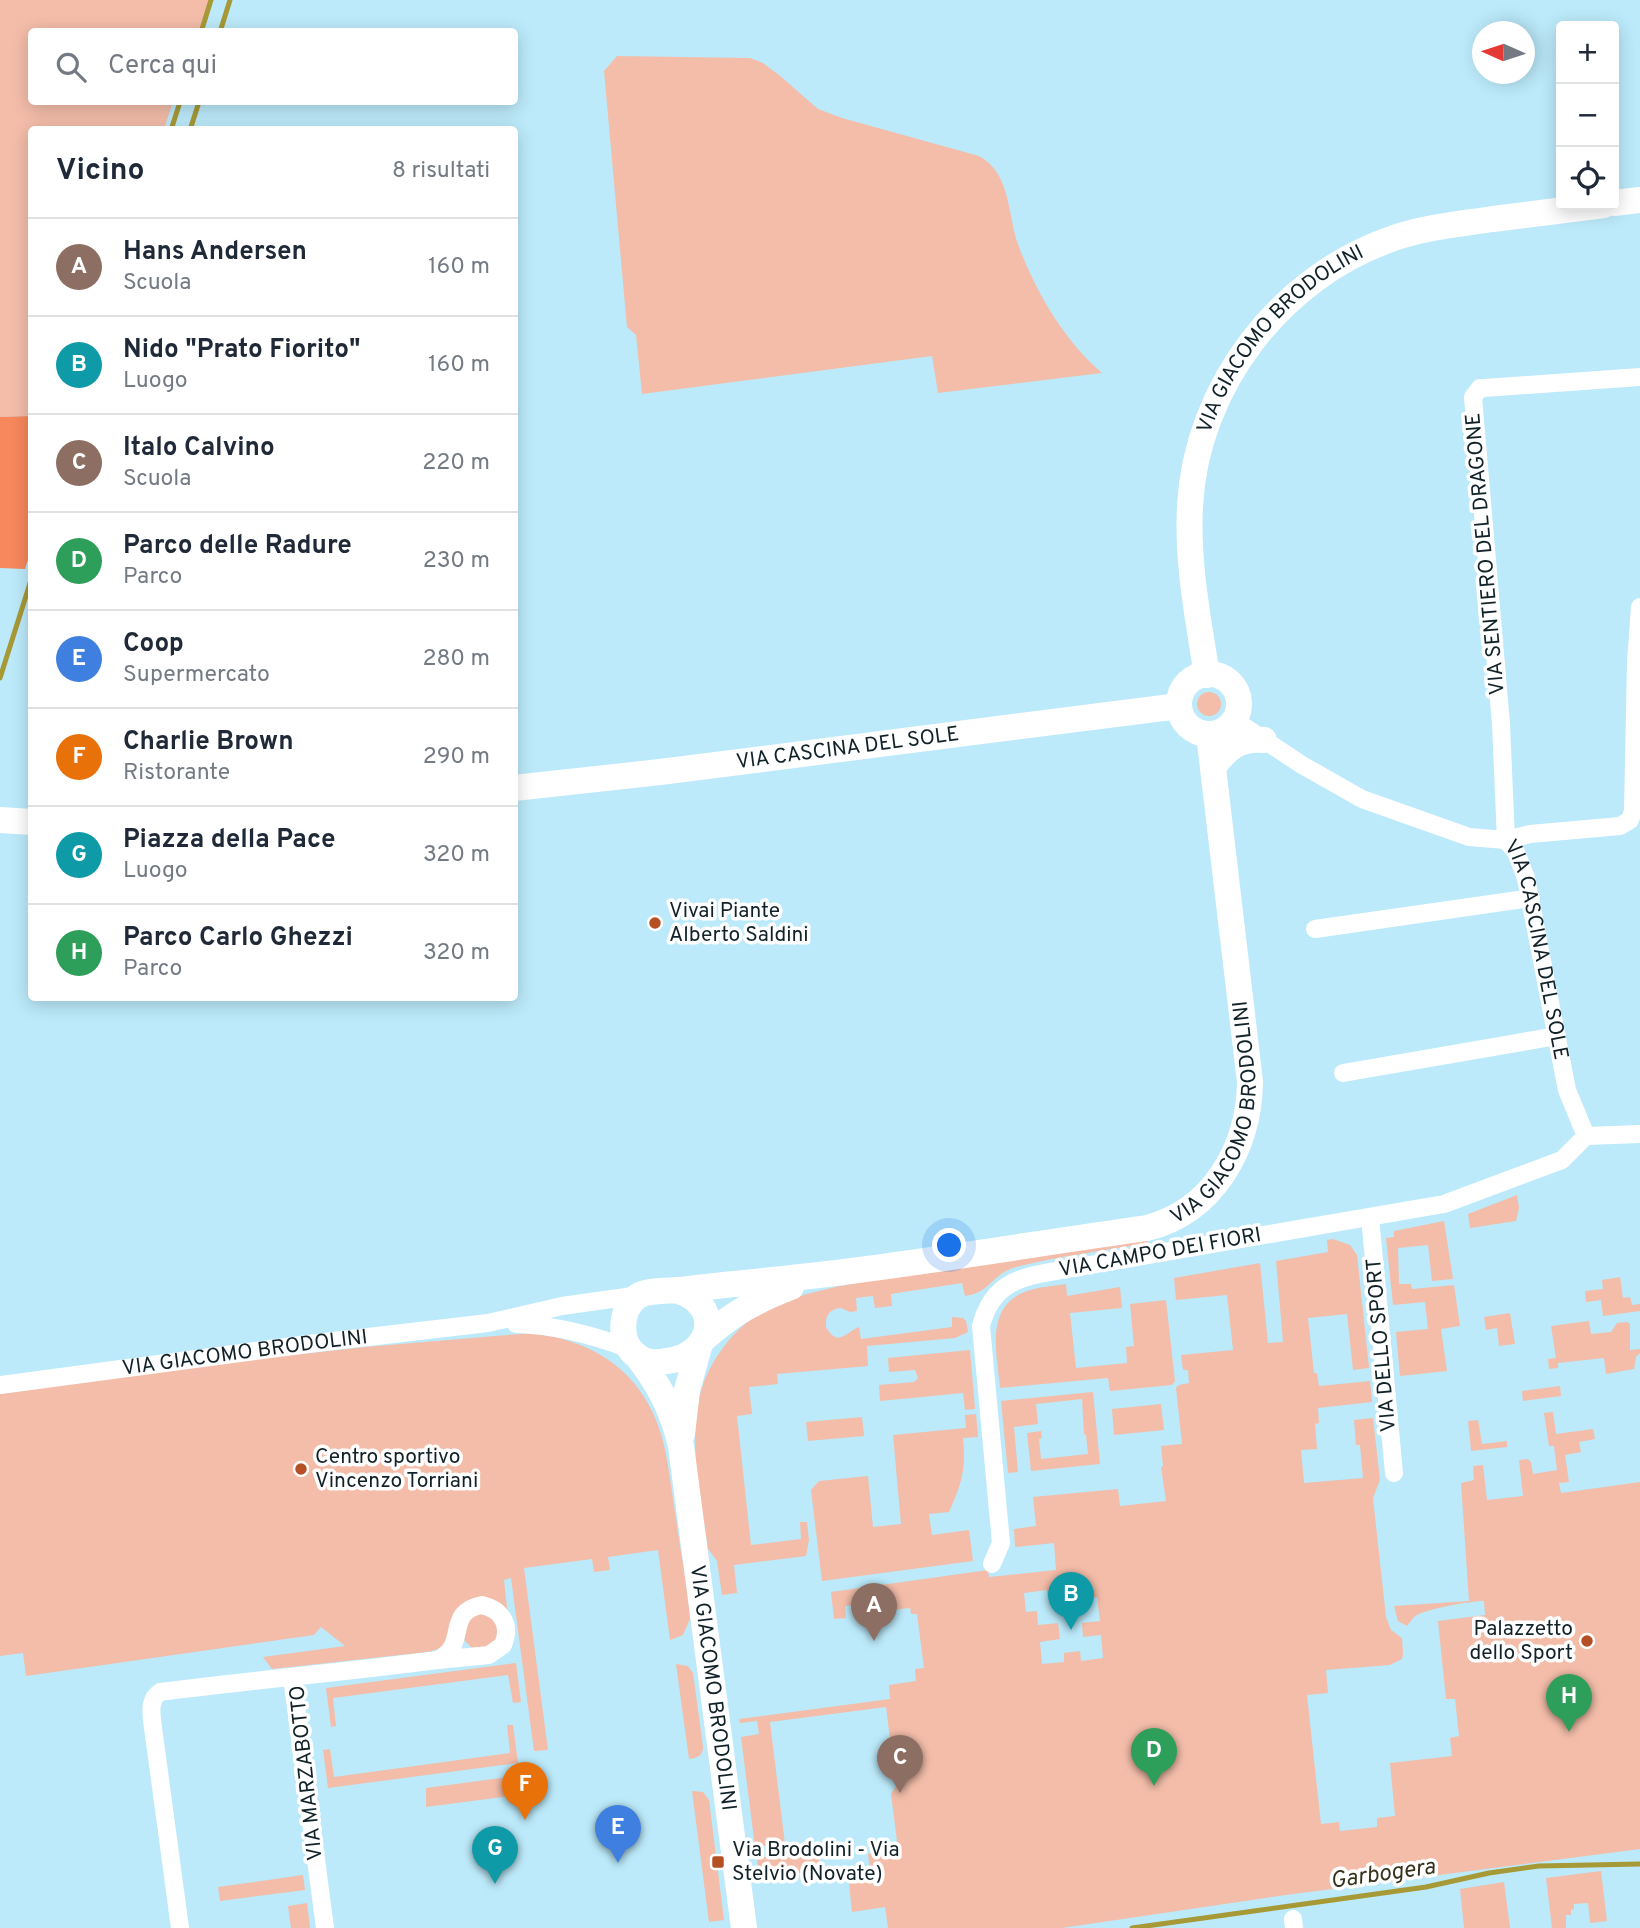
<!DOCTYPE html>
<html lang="it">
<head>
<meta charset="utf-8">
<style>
	:root { --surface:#fff; --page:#f2f2f3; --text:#1f2937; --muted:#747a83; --line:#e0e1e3; --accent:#b45309 }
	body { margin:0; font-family:Overpass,sans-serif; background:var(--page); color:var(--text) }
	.controls { position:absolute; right:21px; top:21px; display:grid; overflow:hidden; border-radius:7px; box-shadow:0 4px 18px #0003 }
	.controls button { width:63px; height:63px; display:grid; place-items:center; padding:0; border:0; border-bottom:2px solid var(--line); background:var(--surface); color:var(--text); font:35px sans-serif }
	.compass { position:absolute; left:1472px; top:21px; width:63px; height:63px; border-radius:50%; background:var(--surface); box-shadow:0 4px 18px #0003; rotate:273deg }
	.you { position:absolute; left:950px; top:1246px; width:24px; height:24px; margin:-18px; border:5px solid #fff; border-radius:50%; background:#1a73e8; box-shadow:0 0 0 10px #1a73e833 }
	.badge { display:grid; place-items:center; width:46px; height:46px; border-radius:50%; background:var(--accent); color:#fff; font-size:23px; font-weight:700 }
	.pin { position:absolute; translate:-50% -58px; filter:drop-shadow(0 2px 4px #0008) }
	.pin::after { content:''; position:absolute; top:37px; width:24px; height:21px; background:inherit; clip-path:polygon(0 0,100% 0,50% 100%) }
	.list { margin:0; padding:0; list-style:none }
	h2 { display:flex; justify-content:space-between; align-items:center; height:91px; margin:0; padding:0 28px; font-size:30px }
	h2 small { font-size:23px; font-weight:400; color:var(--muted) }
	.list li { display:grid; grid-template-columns:46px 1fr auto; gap:21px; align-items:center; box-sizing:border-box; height:98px; padding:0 28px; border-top:2px solid var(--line) }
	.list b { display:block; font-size:26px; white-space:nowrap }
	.list p { margin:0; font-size:23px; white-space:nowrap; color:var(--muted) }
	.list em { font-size:23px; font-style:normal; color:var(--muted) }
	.icon { flex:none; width:38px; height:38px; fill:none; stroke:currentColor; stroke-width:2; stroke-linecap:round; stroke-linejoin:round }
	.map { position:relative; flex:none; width:1640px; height:1928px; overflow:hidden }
	.search { position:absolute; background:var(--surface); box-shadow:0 4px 18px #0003; left:28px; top:28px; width:490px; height:77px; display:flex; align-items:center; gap:18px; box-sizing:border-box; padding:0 24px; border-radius:7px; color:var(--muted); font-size:26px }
	.panel { position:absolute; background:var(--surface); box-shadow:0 4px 18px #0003; left:28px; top:126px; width:490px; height:875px; border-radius:7px }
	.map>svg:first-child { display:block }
</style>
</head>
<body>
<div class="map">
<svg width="1640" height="1928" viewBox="0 0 1640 1928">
	<rect width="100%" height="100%" fill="#bceafa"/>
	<g fill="#f3bda9" fill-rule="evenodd">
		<path d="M0 0H212L206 20 198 31 32 32V102H173L164 129 32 130 31 416 0 417Z"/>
		<path d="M617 56 750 58 763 63 779 75 818 109 842 118 979 156C1012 174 1007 216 1019 247 1037 294 1064 340 1102 373L938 393 932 356 642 394 636 335 627 327 604 71Z"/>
		<circle cx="1209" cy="704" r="12"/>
		<path d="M1517 1195 1519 1208 1516 1221 1470 1228 1468 1214Z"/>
		<path d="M1444 1221 1453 1279 1432 1281 1428 1245 1398 1248 1399 1284H1411L1412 1289 1454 1285 1460 1326 1441 1329 1447 1371 1400 1376 1396 1332 1428 1329 1425 1302 1393 1305 1386 1238 1394 1237V1231Z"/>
		<path d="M1333 1239 1350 1245 1357 1255 1369 1368 1353 1370 1347 1314 1308 1318 1314 1373H1317L1319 1386 1370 1381 1372 1402 1318 1408 1319 1423 1315 1424 1317 1449 1301 1450 1304 1483 1363 1478 1360 1445H1356L1354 1420 1373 1418 1380 1480 1373 1498 1386 1617 1391 1630 1402 1638 1403 1654 1402 1659 1390 1665 1326 1670 1328 1693 1307 1695 1321 1824 1339 1822 1340 1831 1377 1827V1818L1395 1816 1390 1763 1452 1756 1450 1738 1459 1736 1455 1699H1446L1438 1621 1485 1615 1484 1601C1471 1601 1423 1609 1414 1617 1413 1618 1408 1625 1407 1626L1398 1621 1394 1606 1469 1601 1461 1483 1474 1480 1473 1466 1483 1465 1487 1500 1523 1496 1519 1460 1528 1459 1531 1462 1533 1474 1557 1470 1554 1446H1549L1544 1413 1553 1412 1556 1434 1593 1429 1595 1439 1579 1442 1581 1452 1565 1455 1569 1482 1559 1483 1561 1493 1640 1482V1849L1286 1895 1062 1928H888L885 1907 852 1912 849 1883 871 1880 868 1854 898 1849 891 1794 896 1786 886 1707 770 1722 785 1844 755 1847 741 1737 759 1734 757 1721 740 1723 739 1719 890 1699 889 1685 916 1681 915 1669 924 1668 917 1614H911L910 1608 866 1613 864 1604 845 1606 846 1618 834 1619 831 1592 988 1570 989 1577 1056 1570 1054 1543 1015 1547 1014 1529 1036 1526 1033 1497 1118 1489 1120 1506 1166 1501 1161 1467 1163 1466 1161 1446 1182 1444 1176 1388 1179 1385 1189 1383 1188 1370H1183L1181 1355 1233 1350 1227 1295 1176 1300 1174 1278 1260 1263 1268 1343 1283 1342 1276 1261 1328 1252 1327 1240ZM1047 1590V1595L1059 1594 1060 1601 1067 1600 1068 1608 1075 1607 1074 1599 1097 1597 1100 1621 1082 1623 1083 1637 1101 1635 1103 1658 1081 1661 1080 1651 1064 1653V1662L1042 1664 1040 1642 1060 1639 1058 1623 1038 1625 1037 1611 1026 1612 1024 1593Z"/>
		<path d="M1148 1240 1147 1243C1104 1251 1058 1256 1016 1267 993 1273 990 1293 965 1296L962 1283 891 1294 892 1306 875 1308 873 1296 856 1298 857 1311 850 1312 841 1308C829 1309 825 1316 826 1327 838 1348 846 1332 859 1327L861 1339 952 1327V1317L963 1318 966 1321 968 1332 955 1338 867 1346 868 1366 777 1374 778 1384 749 1387 752 1414 737 1416 751 1545 801 1539 800 1522H807L809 1540 806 1556 734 1565 737 1593 722 1595 717 1561 708 1549C701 1498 687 1442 701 1391 710 1360 734 1328 762 1312 801 1291 846 1285 890 1277 975 1261 1062 1252 1148 1240Z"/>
		<path d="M1620 1277 1623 1298 1630 1297 1632 1305 1640 1304V1311L1603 1316 1601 1300 1586 1302 1585 1291 1603 1289 1602 1280Z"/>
		<path d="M1066 1284 1067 1296 1120 1287 1122 1308 1070 1313 1076 1368 1127 1363 1126 1347 1134 1346 1130 1304 1166 1300 1175 1381 1172 1385 1110 1391 1108 1378 1000 1388C997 1354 984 1306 1027 1291 1039 1287 1053 1286 1066 1284Z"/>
		<path d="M1510 1313 1515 1344 1499 1346 1497 1328 1486 1330 1484 1317Z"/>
		<path d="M1589 1321 1591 1334 1611 1332 1617 1323 1627 1322 1630 1324V1350L1640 1349V1353L1636 1357 1634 1369 1606 1374 1604 1358 1558 1363V1368L1549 1369 1548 1359 1556 1358 1551 1326Z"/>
		<path d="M531 1333C593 1340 642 1371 661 1434 669 1461 671 1490 676 1518 680 1551 688 1585 690 1619L683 1635 670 1640 658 1550 608 1557 610 1570 594 1572 592 1559 524 1568 548 1750 534 1751 511 1578 504 1580 508 1617 482 1600C467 1620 453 1648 427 1652L272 1669 263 1657 345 1646 321 1627 314 1635 26 1676 23 1653 0 1656V1394L228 1362 365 1347Z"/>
		<path d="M970 1350 975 1409 965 1410 963 1393 880 1401 879 1385 914 1382 918 1378 915 1370 889 1372 888 1358Z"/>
		<path d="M1560 1386 1561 1396 1523 1401 1522 1391Z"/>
		<path d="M1093 1392 1100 1464 1031 1471 1027 1433 1041 1431 1042 1438 1039 1439 1041 1459 1088 1454 1086 1435 1084 1434 1082 1399 1036 1404 1038 1424 1014 1427 1018 1472 1008 1473 1001 1401Z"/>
		<path d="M1161 1404 1164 1430 1114 1435 1112 1409Z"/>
		<path d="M976 1414 978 1437 963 1438C966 1470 962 1483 949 1512L929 1514 932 1535 969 1530 973 1561 822 1581 811 1490 819 1481 868 1476 873 1527 901 1524 893 1435 966 1428 965 1415Z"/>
		<path d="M862 1417 864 1436 808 1441 806 1422Z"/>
		<path d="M1478 1420 1482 1444 1507 1441V1447L1471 1451 1468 1421Z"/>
		<path d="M489 1612 502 1629 494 1647 474 1650 464 1640 469 1615Z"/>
		<path d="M516 1663 521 1702 513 1703 508 1675 333 1698 336 1726 331 1727 326 1688Z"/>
		<path d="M676 1664 688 1666 693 1673 703 1747C703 1756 697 1758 689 1759Z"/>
		<path d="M507 1725H513L518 1763 328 1788 323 1750 330 1749 334 1777 510 1753Z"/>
		<path d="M530 1774 532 1793 426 1807V1788Z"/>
		<path d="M692 1791 703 1792 709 1800 724 1920 709 1922Z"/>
		<path d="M806 1851 819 1859 820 1870 759 1878 757 1858Z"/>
		<path d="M1601 1871 1607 1921 1590 1923 1588 1903 1574 1904V1909L1571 1910V1915H1566V1928H1552L1546 1878Z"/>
		<path d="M303 1875 305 1890 220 1901 218 1887Z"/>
		<path d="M1504 1882 1510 1928H1464L1460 1889Z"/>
		<path d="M307 1903 310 1928H291L288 1906Z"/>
	</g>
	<path fill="#f7875c" d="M31 416 32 547 25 569 0 568V417Z"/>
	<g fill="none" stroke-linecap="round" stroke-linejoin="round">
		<g stroke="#a69936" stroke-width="5">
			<path d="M202 29 211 0"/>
			<path d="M220 32 230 0"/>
			<path d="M171 130 180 102"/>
			<path d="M190 130 199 102"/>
			<path d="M0 678 32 577"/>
			<path d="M1132 1928 1426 1887 1489 1873 1539 1866 1640 1864"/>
		</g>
		<g stroke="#fff" stroke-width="18">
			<path d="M1234 720 1302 765 1362 799 1469 837 1506 840 1530 834 1620 826 1630 820 1633 811 1636 662 1640 607"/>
			<path d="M1506 840 1501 724 1473 397 1480 388H1484L1640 377"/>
			<path id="s1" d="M1506 840 1516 852 1526 878 1567 1090 1586 1136"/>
			<path d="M1315 929 1531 898"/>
			<path d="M1343 1073 1557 1036"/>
			<path d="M1586 1136 1640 1134"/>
			<path d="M1370 1217 1394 1473"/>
			<path d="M516 1324C556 1325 593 1335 630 1349"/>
			<path id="s2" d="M0 1385 308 1344 488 1323 562 1306 640 1295"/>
			<path d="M992 1564 1001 1543 981 1326C993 1279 1026 1276 1067 1269L1444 1204 1562 1160 1586 1136"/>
			<path d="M482 1605C503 1610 511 1626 503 1645L489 1655 438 1660C469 1645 444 1612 482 1605Z"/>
			<path d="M292 1677 325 1928"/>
			<path d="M1293 1919 1294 1928"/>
			<path d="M180 1928 152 1720C151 1709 150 1699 160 1692 253 1680 345 1672 438 1660"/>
		</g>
		<g stroke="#fff" stroke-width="26">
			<path d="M1614 203 1640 200"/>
			<circle cx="1209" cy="704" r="30"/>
			<path id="s3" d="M1207 675C1198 619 1187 562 1190 506 1196 387 1281 276 1394 238 1426 227 1460 224 1493 219 1530 214 1567 210 1604 205"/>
			<path d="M1213 768C1226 748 1240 738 1264 740"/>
			<path id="s4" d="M514 788 660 772 1179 706"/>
			<path d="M0 820 32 822"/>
			<path id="s5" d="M675 1290C724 1303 714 1355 667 1361 657 1363 645 1363 637 1356 618 1343 619 1309 638 1296 648 1290 668 1291 679 1290 729 1284 778 1280 827 1274 934 1261 1040 1243 1147 1228 1214 1211 1249 1147 1250 1082L1209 734"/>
			<path d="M706 1337C735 1312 755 1301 791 1287"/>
			<path id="s6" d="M637 1356C659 1384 673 1411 681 1446L744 1928"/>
			<path d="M682 1434 687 1390 699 1347"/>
		</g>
	</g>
	<g fill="#b54f24" stroke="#fff" stroke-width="2.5">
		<circle cx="655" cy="923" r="7"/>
		<circle cx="301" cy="1469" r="7"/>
		<circle cx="1587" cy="1641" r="7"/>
		<rect x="711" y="1855" width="14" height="14" rx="3.5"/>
	</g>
	<g text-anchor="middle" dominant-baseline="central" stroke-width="7" stroke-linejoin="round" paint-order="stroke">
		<g font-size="21" fill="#112228" stroke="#fff">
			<text stroke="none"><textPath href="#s3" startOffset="369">VIA GIACOMO BRODOLINI</textPath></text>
			<text transform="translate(1486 554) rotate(-95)">VIA SENTIERO DEL DRAGONE</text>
			<text stroke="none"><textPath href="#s4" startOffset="336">VIA CASCINA DEL SOLE</textPath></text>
			<text stroke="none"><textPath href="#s1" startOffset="116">VIA CASCINA DEL SOLE</textPath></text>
			<text stroke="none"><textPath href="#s5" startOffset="875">VIA GIACOMO BRODOLINI</textPath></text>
			<text transform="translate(1160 1253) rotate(-10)">VIA CAMPO DEI FIORI</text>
			<text transform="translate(1382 1345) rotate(-95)">VIA DELLO SPORT</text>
			<text stroke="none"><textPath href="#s2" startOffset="247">VIA GIACOMO BRODOLINI</textPath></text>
			<text stroke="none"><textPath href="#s6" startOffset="345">VIA GIACOMO BRODOLINI</textPath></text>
			<text transform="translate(307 1773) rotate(-96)">VIA MARZABOTTO</text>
		</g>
		<g font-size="21" fill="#112228" stroke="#fff" text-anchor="start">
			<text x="669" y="911">Vivai Piante<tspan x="669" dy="24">Alberto Saldini</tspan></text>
			<text x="315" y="1457">Centro sportivo<tspan x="315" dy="24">Vincenzo Torriani</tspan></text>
			<text x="1573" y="1629" text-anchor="end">Palazzetto<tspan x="1573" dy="24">dello Sport</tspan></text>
			<text x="732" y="1850">Via Brodolini - Via<tspan x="732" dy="24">Stelvio (Novate)</tspan></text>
		</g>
		<g font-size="23" font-style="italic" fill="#36331d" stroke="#fff">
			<text transform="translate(1383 1875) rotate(-8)">Garbogera</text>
		</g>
	</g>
</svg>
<div class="controls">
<button>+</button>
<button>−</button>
<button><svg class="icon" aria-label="locate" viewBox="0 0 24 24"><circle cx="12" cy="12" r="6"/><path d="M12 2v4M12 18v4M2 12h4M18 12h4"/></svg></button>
</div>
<svg class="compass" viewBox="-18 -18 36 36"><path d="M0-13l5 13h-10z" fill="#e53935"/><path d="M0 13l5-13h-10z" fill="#747a83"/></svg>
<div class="you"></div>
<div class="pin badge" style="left:874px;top:1641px;background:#8d6e63">A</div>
<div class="pin badge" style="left:1071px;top:1630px;background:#0f9aa8">B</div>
<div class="pin badge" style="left:900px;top:1793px;background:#8d6e63">C</div>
<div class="pin badge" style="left:1154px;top:1786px;background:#2e9e5b">D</div>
<div class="pin badge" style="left:618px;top:1863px;background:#3f7fe0">E</div>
<div class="pin badge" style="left:525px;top:1820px;background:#e8710a">F</div>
<div class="pin badge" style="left:495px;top:1884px;background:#0f9aa8">G</div>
<div class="pin badge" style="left:1569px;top:1732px;background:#2e9e5b">H</div>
<div class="search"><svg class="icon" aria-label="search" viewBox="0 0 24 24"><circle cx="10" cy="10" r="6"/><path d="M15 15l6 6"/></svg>Cerca qui</div>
<section class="panel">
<h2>Vicino<small>8 risultati</small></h2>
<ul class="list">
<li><span class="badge" style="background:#8d6e63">A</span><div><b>Hans Andersen</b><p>Scuola</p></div><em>160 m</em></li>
<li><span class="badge" style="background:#0f9aa8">B</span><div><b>Nido &quot;Prato Fiorito&quot;</b><p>Luogo</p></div><em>160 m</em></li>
<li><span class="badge" style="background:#8d6e63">C</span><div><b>Italo Calvino</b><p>Scuola</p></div><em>220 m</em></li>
<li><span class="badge" style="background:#2e9e5b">D</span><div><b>Parco delle Radure</b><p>Parco</p></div><em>230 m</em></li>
<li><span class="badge" style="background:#3f7fe0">E</span><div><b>Coop</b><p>Supermercato</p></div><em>280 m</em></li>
<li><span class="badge" style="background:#e8710a">F</span><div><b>Charlie Brown</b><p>Ristorante</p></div><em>290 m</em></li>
<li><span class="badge" style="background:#0f9aa8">G</span><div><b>Piazza della Pace</b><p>Luogo</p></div><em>320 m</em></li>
<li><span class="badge" style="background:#2e9e5b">H</span><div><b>Parco Carlo Ghezzi</b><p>Parco</p></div><em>320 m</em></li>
</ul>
</section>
</div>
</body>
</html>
